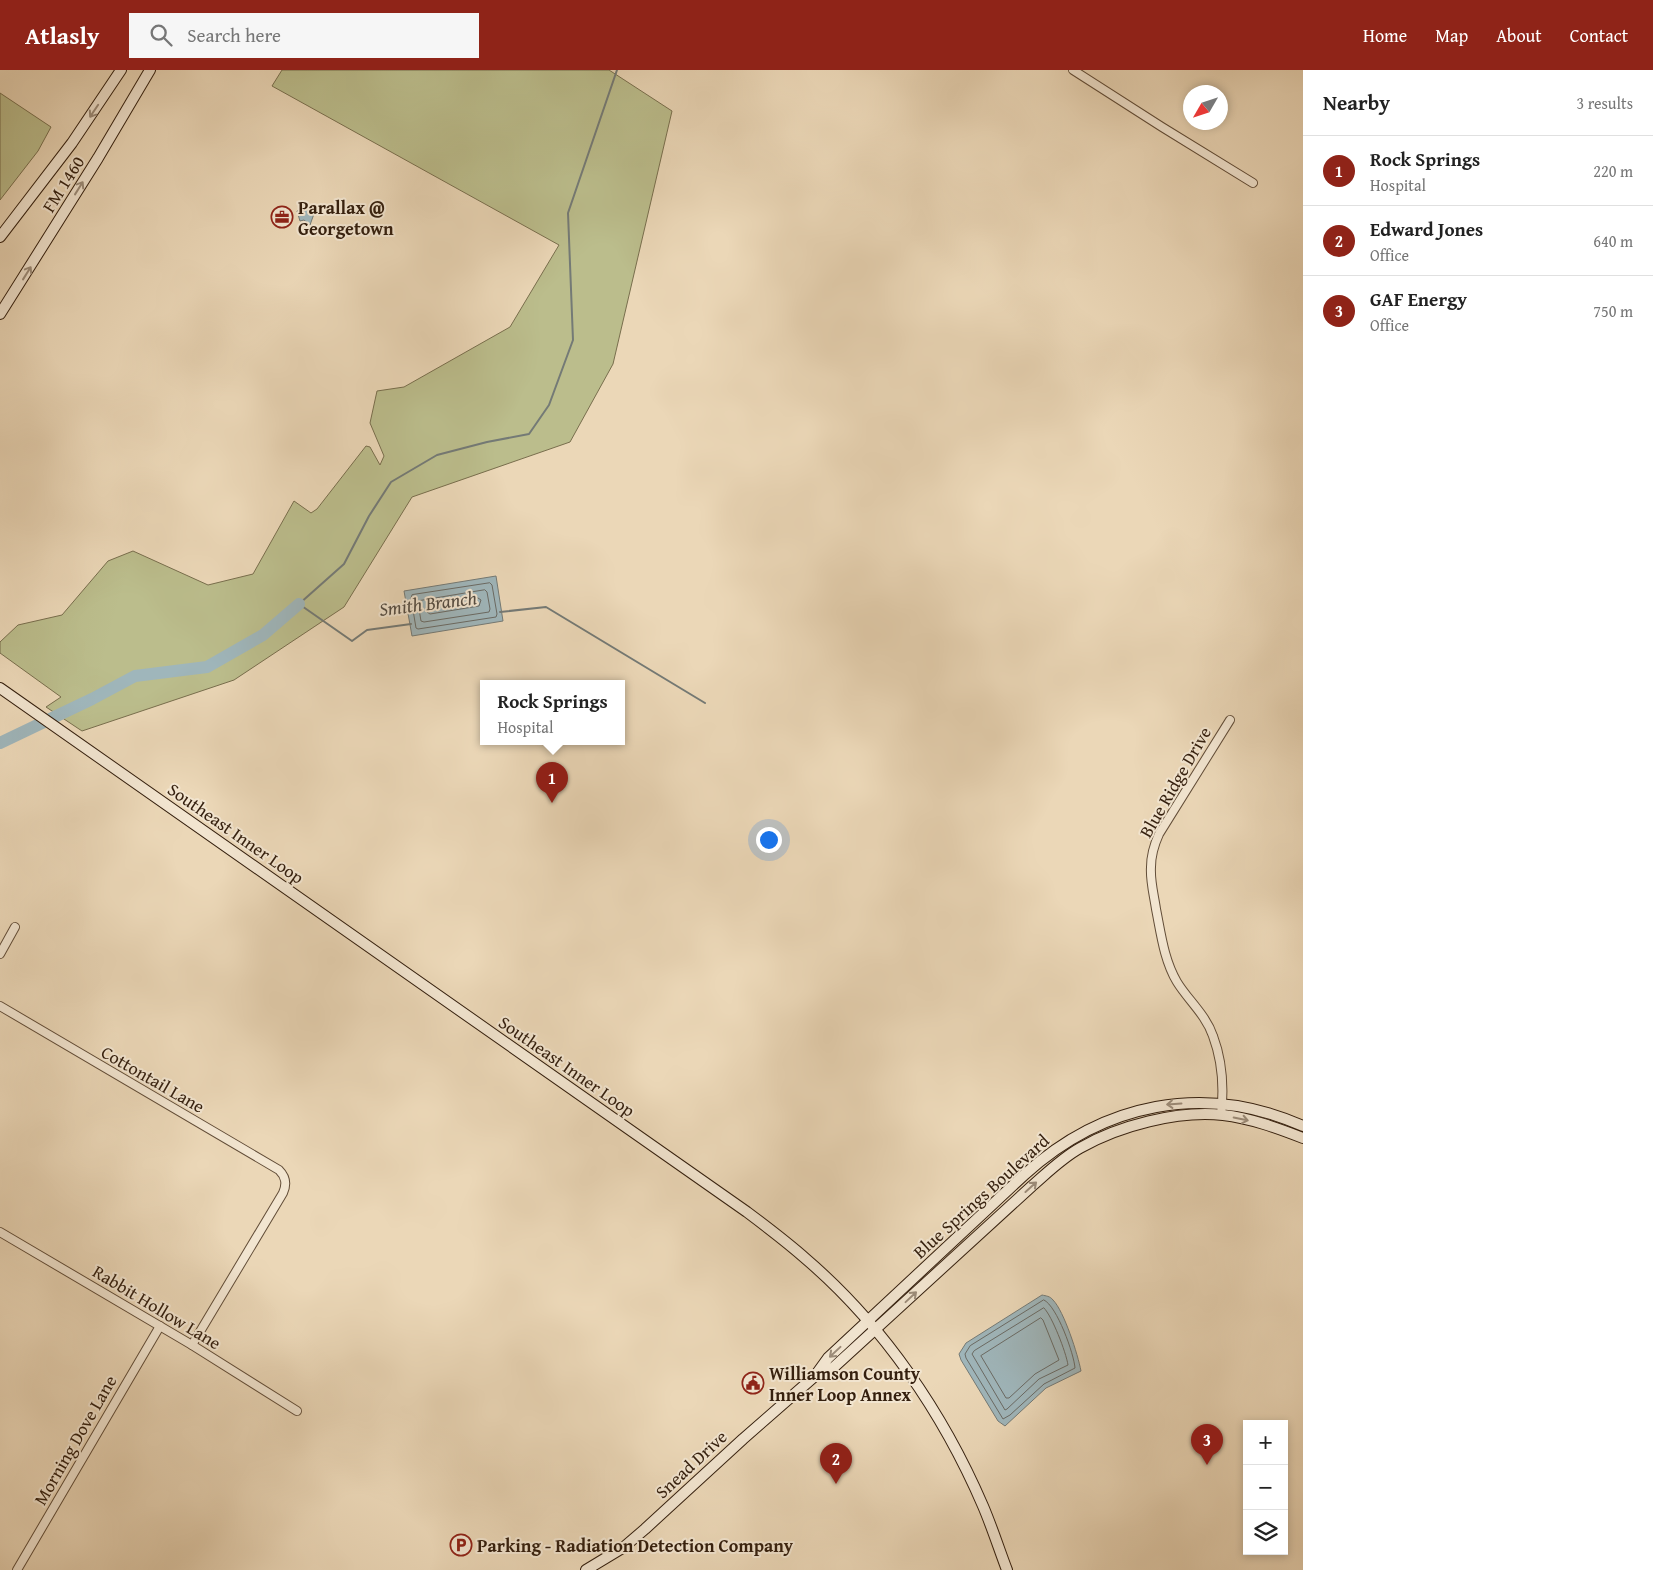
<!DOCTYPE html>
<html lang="en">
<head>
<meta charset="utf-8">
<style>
	:root { --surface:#fff; --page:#f6f6f6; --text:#222; --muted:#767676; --line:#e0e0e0; --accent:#8f2418 }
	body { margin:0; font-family:"Gentium Book Plus",serif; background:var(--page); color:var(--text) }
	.controls { position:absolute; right:15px; bottom:15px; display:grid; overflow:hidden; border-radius:0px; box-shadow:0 2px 8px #0003 }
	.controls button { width:45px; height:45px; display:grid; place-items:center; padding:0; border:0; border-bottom:1px solid var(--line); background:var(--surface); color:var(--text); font:25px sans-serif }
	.compass { position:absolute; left:1183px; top:15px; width:45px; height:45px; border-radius:50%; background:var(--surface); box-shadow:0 2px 8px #0003; rotate:231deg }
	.you { position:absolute; left:768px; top:769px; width:18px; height:18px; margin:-12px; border:4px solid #fff; border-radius:50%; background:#1a73e8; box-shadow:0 0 0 8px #1a73e833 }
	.badge { display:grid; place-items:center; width:32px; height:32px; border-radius:50%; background:var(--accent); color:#fff; font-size:16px; font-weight:700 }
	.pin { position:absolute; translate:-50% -41px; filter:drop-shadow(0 1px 2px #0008) }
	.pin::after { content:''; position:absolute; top:26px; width:18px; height:15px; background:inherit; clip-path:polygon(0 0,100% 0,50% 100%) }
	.popup { position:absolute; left:480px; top:610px; width:145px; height:65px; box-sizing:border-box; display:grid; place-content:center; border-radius:0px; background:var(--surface); filter:drop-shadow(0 1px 4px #0005); font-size:16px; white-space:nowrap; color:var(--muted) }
	.popup b { font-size:19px; color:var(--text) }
	.popup::after { content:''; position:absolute; left:50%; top:100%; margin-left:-10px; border:10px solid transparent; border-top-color:var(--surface) }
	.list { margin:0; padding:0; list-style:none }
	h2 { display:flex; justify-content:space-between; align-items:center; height:65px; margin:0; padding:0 20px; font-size:21px }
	h2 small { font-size:16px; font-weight:400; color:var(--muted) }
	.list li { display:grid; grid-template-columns:32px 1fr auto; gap:15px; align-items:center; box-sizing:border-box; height:70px; padding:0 20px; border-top:1px solid var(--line) }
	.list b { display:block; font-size:19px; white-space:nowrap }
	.list p { margin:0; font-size:16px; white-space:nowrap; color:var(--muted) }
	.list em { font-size:16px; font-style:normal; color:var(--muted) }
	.icon { flex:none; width:28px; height:28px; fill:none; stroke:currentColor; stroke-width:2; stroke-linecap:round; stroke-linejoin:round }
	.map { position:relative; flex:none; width:1303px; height:1500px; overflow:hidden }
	header { display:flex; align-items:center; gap:30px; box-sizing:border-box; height:70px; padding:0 25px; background:var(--accent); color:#fff }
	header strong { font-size:24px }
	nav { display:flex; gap:28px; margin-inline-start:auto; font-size:18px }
	.search { width:350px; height:45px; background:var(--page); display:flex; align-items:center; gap:12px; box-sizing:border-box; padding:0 18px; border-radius:0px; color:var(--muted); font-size:19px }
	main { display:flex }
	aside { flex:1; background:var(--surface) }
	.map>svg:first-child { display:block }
</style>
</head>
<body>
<header>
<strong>Atlasly</strong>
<div class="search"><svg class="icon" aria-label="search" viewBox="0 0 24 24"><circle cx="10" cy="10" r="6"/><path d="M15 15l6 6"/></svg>Search here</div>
<nav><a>Home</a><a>Map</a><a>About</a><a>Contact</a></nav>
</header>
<main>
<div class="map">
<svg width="1303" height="1500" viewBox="0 0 1303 1500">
	<rect width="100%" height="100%" fill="#ebd7b7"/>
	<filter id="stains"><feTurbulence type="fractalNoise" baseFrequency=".004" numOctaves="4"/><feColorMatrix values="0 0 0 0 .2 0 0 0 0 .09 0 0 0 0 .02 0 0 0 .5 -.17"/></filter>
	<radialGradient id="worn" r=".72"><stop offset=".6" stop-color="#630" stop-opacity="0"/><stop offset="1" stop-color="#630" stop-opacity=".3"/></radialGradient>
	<g fill="#bbbd8c" stroke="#786e4d">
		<path d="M282 0H609L672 41 613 294 570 372 412 427 344 537 234 610 82 661 46 637 61 627 0 583V572L18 555 62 545 108 491 133 481 208 515 253 504 294 431 311 443 317 439 366 376 370 377 380 395 384 386 370 353 377 321 404 317 510 257 559 175 272 16Z"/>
		<path d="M0 23 51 57 38 81 0 130Z"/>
	</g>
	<g fill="#9fb6bb" stroke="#747a76">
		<path d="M305 134 310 139 315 141 310 155 304 150 300 151 297 141Z"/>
		<path d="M496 506 503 551 412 566 404 521Z"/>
		<path d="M1042 1225C1046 1226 1050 1226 1053 1230 1064 1241 1078 1285 1081 1301L1046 1318 1005 1356 998 1351 961 1290 959 1284 966 1273Z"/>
	</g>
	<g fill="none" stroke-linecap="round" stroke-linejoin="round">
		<g stroke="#6a6a64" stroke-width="1">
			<path d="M490 513 492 515 497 544 496 547 418 559 416 558 411 528 412 525Z"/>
			<path d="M485 520 487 522 490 539 489 542 424 552 421 551 418 533 419 531Z"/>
			<path d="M478 528 481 530 479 536 430 544 427 542V538L428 537Z"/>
			<path d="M1044 1230C1057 1236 1074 1284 1075 1298L1044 1314 1010 1345 1003 1349 966 1288 965 1284 970 1276Z"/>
			<path d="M1044 1238C1052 1246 1066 1282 1068 1295L1039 1309 1007 1339 1005 1340 972 1284 974 1281Z"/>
			<path d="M1041 1248 1043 1250 1059 1290 1035 1304 1009 1328H1006L981 1286Z"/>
		</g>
		<g stroke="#747a76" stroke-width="2">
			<path d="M500 542 546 537 705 633"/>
			<path d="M411 554 367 560 352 571 299 534 344 494 369 446 391 412 437 385 487 372 529 364 549 335 573 270 568 143 617 0"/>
		</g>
		<path stroke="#9fb6bb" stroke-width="12" d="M0 673 92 629 135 606 207 597 263 565 299 534"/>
		<g stroke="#624d38" stroke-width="10">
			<g id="street">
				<path d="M1073 0 1162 57 1253 113"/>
				<path d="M0 884 15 857"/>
				<path d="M0 936 279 1100C286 1107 287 1114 283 1123L192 1275"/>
				<path d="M1221 1045C1224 1019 1222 990 1213 966 1206 945 1188 930 1177 912 1164 890 1161 864 1156 839 1154 825 1150 811 1151 797 1151 786 1154 775 1159 764L1230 650"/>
				<path d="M0 1162 192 1275 297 1341"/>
				<path d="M17 1500 160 1256"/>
			</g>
		</g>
		<g stroke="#341f0e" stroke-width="12">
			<g id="secondary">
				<path d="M0 167 72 73 121 0"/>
				<path d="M0 244 98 88 150 0"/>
				<path d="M0 618 747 1142C767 1157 787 1172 806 1189 883 1255 943 1343 983 1436 992 1457 999 1479 1007 1500"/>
				<path d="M816 1306 834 1297 1032 1116C1047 1103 1062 1088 1080 1078 1118 1056 1178 1040 1223 1045 1250 1048 1277 1058 1303 1068"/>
				<path d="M586 1500 624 1477 645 1459 743 1369 815 1306 828 1288 1024 1105C1103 1033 1204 1012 1303 1056"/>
			</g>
		</g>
		<use href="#street" stroke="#f2e5d0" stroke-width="8"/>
		<use href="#secondary" stroke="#f2e5d0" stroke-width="10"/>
	</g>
	<defs><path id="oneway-shaft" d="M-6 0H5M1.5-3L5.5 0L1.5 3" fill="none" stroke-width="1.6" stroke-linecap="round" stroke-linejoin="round" transform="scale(1.25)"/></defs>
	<g stroke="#9c8c79">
		<use href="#oneway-shaft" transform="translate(94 41) rotate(124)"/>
		<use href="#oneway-shaft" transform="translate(79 118) rotate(-58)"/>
		<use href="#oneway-shaft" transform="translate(27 203) rotate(-58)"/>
		<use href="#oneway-shaft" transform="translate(1174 1034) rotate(176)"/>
		<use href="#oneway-shaft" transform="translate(1241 1049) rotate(12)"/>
		<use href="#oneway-shaft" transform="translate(1031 1117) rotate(-42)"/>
		<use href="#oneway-shaft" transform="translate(911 1227) rotate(-43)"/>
		<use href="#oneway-shaft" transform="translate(835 1282) rotate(137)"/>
	</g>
	<defs>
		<g id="office-ring" transform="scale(1.125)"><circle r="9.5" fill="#f2e5d0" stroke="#8f2418" stroke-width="1.5"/><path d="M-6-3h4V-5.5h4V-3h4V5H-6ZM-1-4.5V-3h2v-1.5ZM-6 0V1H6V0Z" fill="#8f2418"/></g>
		<g id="civic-ring" transform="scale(1.125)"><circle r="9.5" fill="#f2e5d0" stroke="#8f2418" stroke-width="1.5"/><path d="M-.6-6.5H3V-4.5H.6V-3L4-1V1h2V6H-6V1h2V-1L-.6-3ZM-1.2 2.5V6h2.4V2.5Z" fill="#8f2418"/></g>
		<g id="parking-ring" transform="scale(1.125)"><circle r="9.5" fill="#f2e5d0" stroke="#8f2418" stroke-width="1.5"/><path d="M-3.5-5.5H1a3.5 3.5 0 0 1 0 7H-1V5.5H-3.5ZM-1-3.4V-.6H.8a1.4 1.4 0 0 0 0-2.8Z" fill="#8f2418"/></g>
	</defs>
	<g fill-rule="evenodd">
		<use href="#office-ring" x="282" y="147"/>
		<use href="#civic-ring" x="753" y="1313"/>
		<use href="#parking-ring" x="461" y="1475"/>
	</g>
	<g text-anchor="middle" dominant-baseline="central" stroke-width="4" stroke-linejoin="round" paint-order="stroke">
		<g font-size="18" fill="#341f0e" stroke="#f2e5d0">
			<text transform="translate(63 114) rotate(-58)">FM 1460</text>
			<text transform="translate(1175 712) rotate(-60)">Blue Ridge Drive</text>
			<text transform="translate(236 763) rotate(35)">Southeast Inner Loop</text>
			<text transform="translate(567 996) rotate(35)">Southeast Inner Loop</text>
			<text transform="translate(153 1009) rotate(30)">Cottontail Lane</text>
			<text transform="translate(981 1126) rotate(-42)">Blue Springs Boulevard</text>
			<text transform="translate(157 1237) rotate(31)">Rabbit Hollow Lane</text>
			<text transform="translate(75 1370) rotate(-60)">Morning Dove Lane</text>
			<text transform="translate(691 1394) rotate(-43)">Snead Drive</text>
		</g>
		<g font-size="18" font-weight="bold" fill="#341f0e" stroke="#f2e5d0" text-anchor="start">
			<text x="298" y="137">Parallax @<tspan x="298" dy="21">Georgetown</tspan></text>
			<text x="769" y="1303">Williamson County<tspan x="769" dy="21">Inner Loop Annex</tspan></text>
			<text x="477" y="1475">Parking - Radiation Detection Company</text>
		</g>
		<g font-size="19" font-style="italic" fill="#544c42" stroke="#f2e5d0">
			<text transform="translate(428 533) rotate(-7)">Smith Branch</text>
		</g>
	</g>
	<rect width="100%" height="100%" filter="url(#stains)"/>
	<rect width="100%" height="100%" fill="url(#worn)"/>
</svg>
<div class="controls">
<button>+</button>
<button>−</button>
<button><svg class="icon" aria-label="layers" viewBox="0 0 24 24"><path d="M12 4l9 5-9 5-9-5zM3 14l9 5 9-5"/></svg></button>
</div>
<svg class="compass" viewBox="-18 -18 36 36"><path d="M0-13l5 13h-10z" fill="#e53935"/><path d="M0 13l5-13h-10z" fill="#767676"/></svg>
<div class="you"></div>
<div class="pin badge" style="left:552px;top:733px">1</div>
<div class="popup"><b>Rock Springs</b>Hospital</div>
<div class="pin badge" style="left:836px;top:1414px">2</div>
<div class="pin badge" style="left:1207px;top:1395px">3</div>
</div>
<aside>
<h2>Nearby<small>3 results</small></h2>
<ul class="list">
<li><span class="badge">1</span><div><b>Rock Springs</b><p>Hospital</p></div><em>220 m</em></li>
<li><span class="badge">2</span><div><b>Edward Jones</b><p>Office</p></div><em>640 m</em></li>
<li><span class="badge">3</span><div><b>GAF Energy</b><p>Office</p></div><em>750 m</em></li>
</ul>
</aside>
</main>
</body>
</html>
